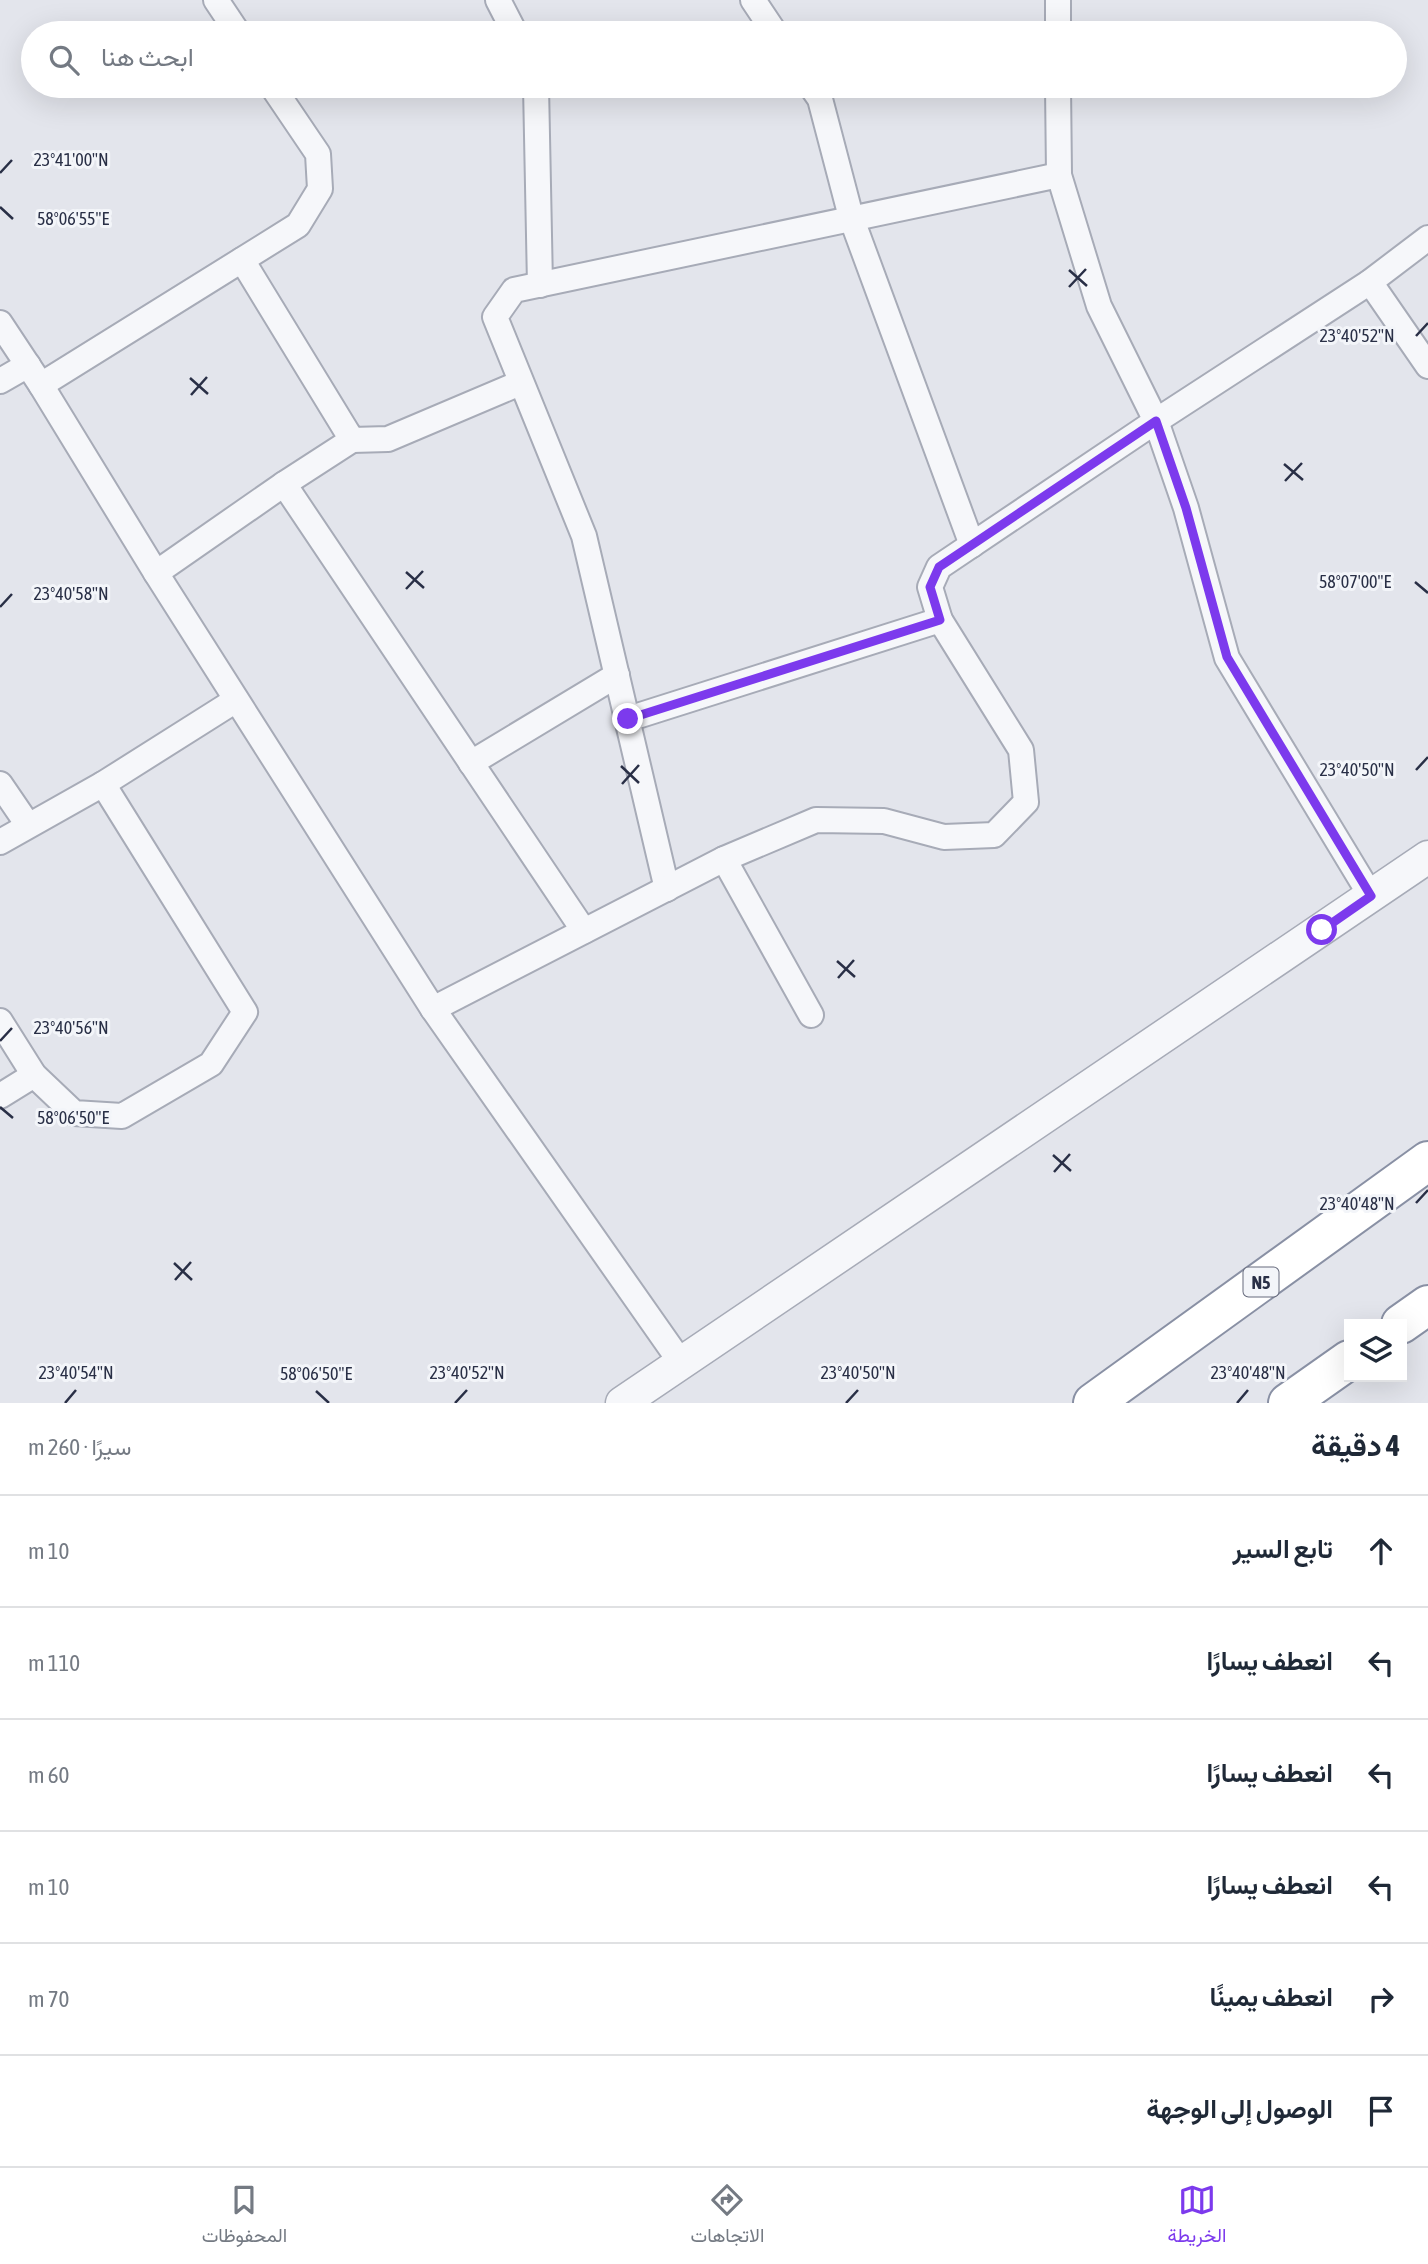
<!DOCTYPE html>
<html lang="ar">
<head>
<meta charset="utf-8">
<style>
	:root { --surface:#fff; --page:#f2f2f3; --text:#1f2937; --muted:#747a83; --line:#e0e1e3; --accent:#7c3aed }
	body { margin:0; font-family:"Asap Condensed",Vazirmatn,sans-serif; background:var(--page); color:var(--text); direction:rtl }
	.controls { position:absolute; right:21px; bottom:21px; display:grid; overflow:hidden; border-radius:0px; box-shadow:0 7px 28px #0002 }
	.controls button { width:63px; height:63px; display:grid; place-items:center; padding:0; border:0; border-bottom:2px solid var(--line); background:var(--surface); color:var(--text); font:35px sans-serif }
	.stop { position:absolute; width:21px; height:21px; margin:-16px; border:5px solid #7c3aed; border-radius:50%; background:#fff }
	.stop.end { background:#7c3aed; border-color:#fff; box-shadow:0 2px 7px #0008 }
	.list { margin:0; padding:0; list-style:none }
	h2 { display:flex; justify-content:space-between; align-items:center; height:91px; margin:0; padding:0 28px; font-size:30px }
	h2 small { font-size:23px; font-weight:400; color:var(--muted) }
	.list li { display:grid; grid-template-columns:46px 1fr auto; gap:21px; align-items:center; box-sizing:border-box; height:112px; padding:0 28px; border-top:2px solid var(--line) }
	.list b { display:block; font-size:26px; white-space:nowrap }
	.list em { font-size:23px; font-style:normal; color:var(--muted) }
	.icon { flex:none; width:38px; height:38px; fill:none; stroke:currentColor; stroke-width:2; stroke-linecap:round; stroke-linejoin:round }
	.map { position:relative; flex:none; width:1428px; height:1403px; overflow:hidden; direction:ltr }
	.search { position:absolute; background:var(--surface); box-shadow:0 7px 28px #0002; left:21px; right:21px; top:21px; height:77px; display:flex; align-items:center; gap:18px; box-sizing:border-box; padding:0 24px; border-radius:38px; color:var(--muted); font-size:26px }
	.sheet { height:763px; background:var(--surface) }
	nav { display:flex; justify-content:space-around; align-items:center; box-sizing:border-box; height:98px; border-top:2px solid var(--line); background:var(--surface); font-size:19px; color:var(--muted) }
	nav a { display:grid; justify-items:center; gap:4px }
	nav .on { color:var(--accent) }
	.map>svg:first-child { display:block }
</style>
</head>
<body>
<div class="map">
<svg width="1428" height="1403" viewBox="0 0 1428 1403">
	<rect width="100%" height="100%" fill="#e3e5ec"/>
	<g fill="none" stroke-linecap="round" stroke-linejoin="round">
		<g stroke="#a7abb7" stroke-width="28">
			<g id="minor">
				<path d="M216 0 238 33"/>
				<path d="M498 0 515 33"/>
				<path d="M753 0 775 33"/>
				<path d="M1058 0V33"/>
				<path d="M536 86 540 285"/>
				<path d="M811 86 820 99 851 217 972 545"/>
				<path d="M1058 86 1059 175 1099 306 1156 421 1186 508 1227 658 1371 896"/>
				<path d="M242 260 352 440 388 439 520 383"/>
				<path d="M1370 282 1428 366"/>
				<path d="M0 323 41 385 156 573 433 1009 682 1364"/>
				<path d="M0 381 28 365"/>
				<path d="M41 385 298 225 320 189 318 154 272 86"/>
				<path d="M284 484 584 931"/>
				<path d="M156 573 284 484 352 440"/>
				<path d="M628 719 940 620"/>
				<path d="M471 763 617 675"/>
				<path d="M0 784 28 825"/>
				<path d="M0 842 103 784 236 700"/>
				<path d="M724 859 811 1015"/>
				<path d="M667 889 584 536 495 317 514 290 1059 175"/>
				<path d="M433 1009 724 859 816 820 884 821 944 837 994 835 1026 802 1021 750 940 620 930 587 939 567 1156 421 1370 282 1428 238"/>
				<path d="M0 1021 34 1075 74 1113 122 1116 211 1064 245 1012 103 784"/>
				<path d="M0 1096 34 1075"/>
			</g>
		</g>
		<g stroke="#a7abb7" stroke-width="35">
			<path id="tertiary" d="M622 1403 1428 857"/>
		</g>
		<g stroke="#8990a4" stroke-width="42">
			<g id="trunk">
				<path d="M1401 1324 1428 1305"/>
				<path d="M1093 1403 1428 1161"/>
				<path d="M1288 1403 1349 1360"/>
			</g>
		</g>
		<use href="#minor" stroke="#f6f7fa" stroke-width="24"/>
		<use href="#tertiary" stroke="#f6f7fa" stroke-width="32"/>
		<use href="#trunk" stroke="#fff" stroke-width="38"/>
	</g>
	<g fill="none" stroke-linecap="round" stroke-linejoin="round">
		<path stroke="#7c3aed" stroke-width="9" d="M628 719 940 620 930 587 939 567 1156 421 1186 508 1227 657 1371 896 1322 930"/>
	</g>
	<path fill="none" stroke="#292f46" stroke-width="2.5" d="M0 173 12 160M0 207 13 219M1069 270 1087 286M1069 287 1086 269M1416 336 1428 323M190 378 208 394M191 395 207 377M1284 464 1303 480M1285 481 1302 463M406 572 424 588M1415 582 1428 593M406 589 423 571M0 607 12 594M621 766 639 783M1416 770 1428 757M622 784 639 765M837 961 855 977M838 978 854 960M0 1041 12 1028M0 1107 13 1118M1053 1155 1071 1171M1054 1172 1070 1154M1416 1203 1428 1190M174 1263 192 1280M175 1280 191 1262M316 1391 329 1403M65 1403 76 1390M455 1403 467 1390M846 1403 858 1390M1237 1403 1248 1390"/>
	<g text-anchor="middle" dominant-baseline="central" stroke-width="6" stroke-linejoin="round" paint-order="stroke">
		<rect fill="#f3f5f9" stroke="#666a7c" stroke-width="2" x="1243.5" y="1267.5" width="35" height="29" rx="5"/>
		<g font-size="18" font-weight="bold" fill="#292f46">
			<text x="1261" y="1282">N5</text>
		</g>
	</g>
	<g font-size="18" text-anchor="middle" fill="#292f46" stroke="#f3f5f9" stroke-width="6" stroke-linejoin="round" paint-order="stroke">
		<text x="71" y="166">23°41'00"N</text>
		<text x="73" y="225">58°06'55"E</text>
		<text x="1357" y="342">23°40'52"N</text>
		<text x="1355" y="588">58°07'00"E</text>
		<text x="71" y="600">23°40'58"N</text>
		<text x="1357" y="776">23°40'50"N</text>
		<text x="71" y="1034">23°40'56"N</text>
		<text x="73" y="1124">58°06'50"E</text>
		<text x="1357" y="1210">23°40'48"N</text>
		<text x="76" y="1379">23°40'54"N</text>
		<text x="467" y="1379">23°40'52"N</text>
		<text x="858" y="1379">23°40'50"N</text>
		<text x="1248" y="1379">23°40'48"N</text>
		<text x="316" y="1380">58°06'50"E</text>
	</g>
</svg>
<div class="controls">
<button><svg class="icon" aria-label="layers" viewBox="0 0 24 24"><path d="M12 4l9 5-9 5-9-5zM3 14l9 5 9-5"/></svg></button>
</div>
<div class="stop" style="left:1322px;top:930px"></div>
<div class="stop end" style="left:628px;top:719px"></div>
<div class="search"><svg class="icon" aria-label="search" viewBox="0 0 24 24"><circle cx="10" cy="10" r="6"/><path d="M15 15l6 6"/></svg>ابحث هنا</div>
</div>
<section class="sheet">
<h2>4 دقيقة<small>سيرًا · 260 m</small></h2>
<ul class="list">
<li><svg class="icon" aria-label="ahead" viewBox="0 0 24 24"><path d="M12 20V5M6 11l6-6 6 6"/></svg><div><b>تابع السير</b></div><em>10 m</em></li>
<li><svg class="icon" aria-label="left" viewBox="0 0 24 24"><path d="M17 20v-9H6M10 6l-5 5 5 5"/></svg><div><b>انعطف يسارًا</b></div><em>110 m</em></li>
<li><svg class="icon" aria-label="left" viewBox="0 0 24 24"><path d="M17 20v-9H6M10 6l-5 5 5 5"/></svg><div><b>انعطف يسارًا</b></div><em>60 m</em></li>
<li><svg class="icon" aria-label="left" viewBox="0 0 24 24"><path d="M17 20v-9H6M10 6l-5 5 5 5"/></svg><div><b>انعطف يسارًا</b></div><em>10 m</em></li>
<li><svg class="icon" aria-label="right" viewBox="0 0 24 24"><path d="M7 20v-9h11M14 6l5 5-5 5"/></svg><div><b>انعطف يمينًا</b></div><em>70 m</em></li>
<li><svg class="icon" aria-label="arrive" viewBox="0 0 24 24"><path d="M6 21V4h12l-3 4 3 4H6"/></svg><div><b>الوصول إلى الوجهة</b></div></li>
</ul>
</section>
<nav>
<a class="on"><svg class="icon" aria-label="map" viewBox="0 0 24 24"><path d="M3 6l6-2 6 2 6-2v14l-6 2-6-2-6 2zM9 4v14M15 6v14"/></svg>الخريطة</a>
<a><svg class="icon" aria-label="directions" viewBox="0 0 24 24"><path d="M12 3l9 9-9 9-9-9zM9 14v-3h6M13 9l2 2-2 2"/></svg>الاتجاهات</a>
<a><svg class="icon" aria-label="saved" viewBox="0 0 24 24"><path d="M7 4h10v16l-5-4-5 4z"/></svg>المحفوظات</a>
</nav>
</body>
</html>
